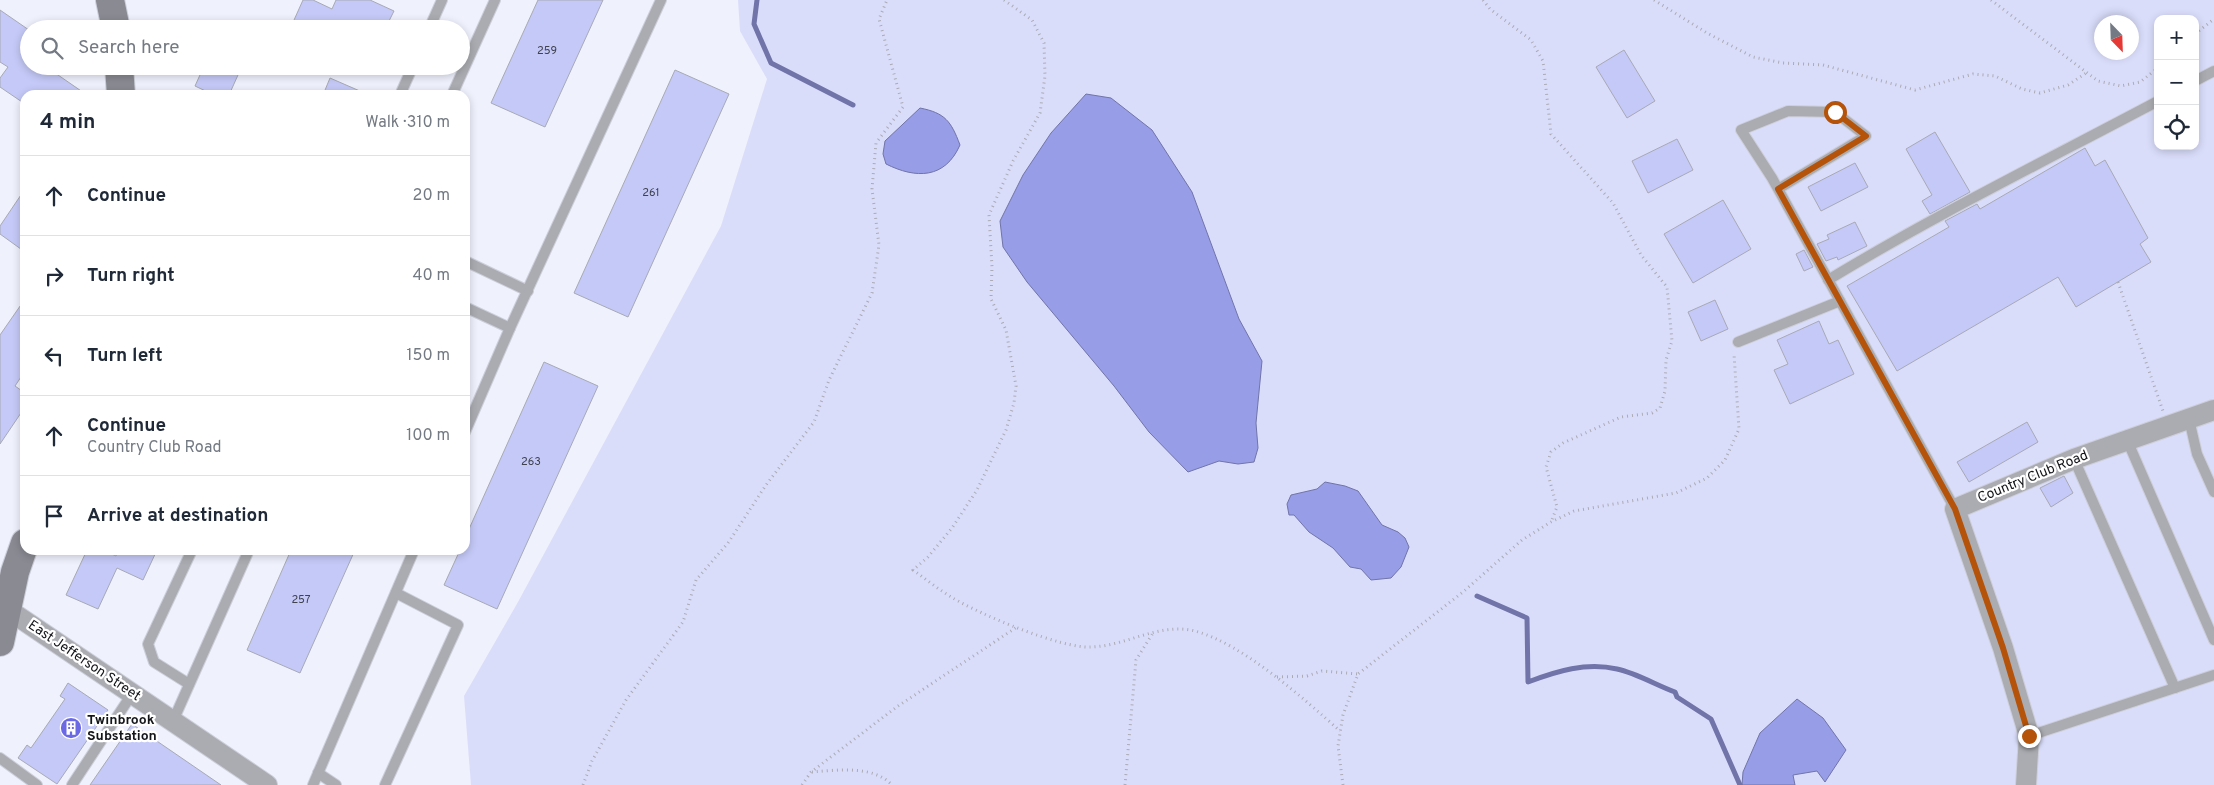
<!DOCTYPE html>
<html lang="en">
<head>
<meta charset="utf-8">
<style>
	:root { --surface:#fff; --page:#f6f6f7; --text:#1f2937; --muted:#747a83; --line:#e0e1e3 }
	body { margin:0; font-family:Overpass,sans-serif; background:var(--page); color:var(--text) }
	.controls { position:absolute; right:15px; top:15px; display:grid; overflow:hidden; border-radius:10px; box-shadow:0 2px 8px #0003 }
	.controls button { width:45px; height:45px; display:grid; place-items:center; padding:0; border:0; border-bottom:1px solid var(--line); background:var(--surface); color:var(--text); font:25px sans-serif }
	.compass { position:absolute; left:2094px; top:15px; width:45px; height:45px; border-radius:50%; background:var(--surface); box-shadow:0 2px 8px #0003; rotate:157deg }
	.stop { position:absolute; width:15px; height:15px; margin:-11px; border:4px solid #b45309; border-radius:50%; background:#fff }
	.stop.end { background:#b45309; border-color:#fff; box-shadow:0 1px 5px #0008 }
	.list { margin:0; padding:0; list-style:none }
	h2 { display:flex; justify-content:space-between; align-items:center; height:65px; margin:0; padding:0 20px; font-size:21px }
	h2 small { font-size:16px; font-weight:400; color:var(--muted) }
	.list li { display:grid; grid-template-columns:32px 1fr auto; gap:15px; align-items:center; box-sizing:border-box; height:80px; padding:0 20px; border-top:1px solid var(--line) }
	.list b { display:block; font-size:19px; white-space:nowrap }
	.list p { margin:0; font-size:16px; white-space:nowrap; color:var(--muted) }
	.list em { font-size:16px; font-style:normal; color:var(--muted) }
	.icon { flex:none; width:28px; height:28px; fill:none; stroke:currentColor; stroke-width:2; stroke-linecap:round; stroke-linejoin:round }
	.map { position:relative; flex:none; width:2214px; height:785px; overflow:hidden }
	.search { position:absolute; background:var(--surface); box-shadow:0 2px 8px #0003; left:20px; top:20px; width:450px; height:55px; display:flex; align-items:center; gap:12px; box-sizing:border-box; padding:0 18px; border-radius:28px; color:var(--muted); font-size:19px }
	.panel { position:absolute; background:var(--surface); box-shadow:0 2px 8px #0003; left:20px; top:90px; width:450px; height:465px; border-radius:15px }
	.map>svg:first-child { display:block }
</style>
</head>
<body>
<div class="map">
<svg width="2214" height="785" viewBox="0 0 2214 785">
	<rect width="100%" height="100%" fill="#eff1fd"/>
	<path fill="#daddfa" fill-rule="evenodd" d="M738 0H2214V785H471L464 696 518 602 721 226 767 79 740 31ZM2158 19H2195V146H2158ZM2102 22H2132V52H2102Z"/>
	<g fill="#979de7" stroke="#7074a9">
		<path d="M1086 94 1111 98 1152 130 1192 192 1239 319 1262 361 1256 423 1258 448 1254 462 1238 464 1219 461 1188 472 1149 432 1114 386 1027 282 1003 247 1000 221 1023 175 1051 133Z"/>
		<path d="M920 108C945 113 951 121 960 145 945 179 916 179 886 164L883 154 885 141Z"/>
		<path d="M1325 482 1345 486 1358 491 1382 525 1398 532 1405 538 1409 547 1401 567 1391 578 1371 580 1361 569 1350 567 1333 548 1309 532 1294 515H1289L1287 504 1291 495 1317 489Z"/>
		<path d="M1797 699 1823 718 1846 750 1825 782 1817 771 1793 775 1795 785H1742L1743 772 1760 733Z"/>
	</g>
	<g fill="none" stroke-linecap="round" stroke-linejoin="round">
		<g stroke="#7074a9" stroke-width="5">
			<path d="M757 0 754 24 771 63 853 105"/>
			<path d="M1477 596 1527 618 1528 682C1557 671 1586 662 1617 669 1636 673 1656 685 1675 692L1677 697 1711 719 1740 785"/>
		</g>
	</g>
	<g fill="#c4c9f7" stroke="#a8a9b5">
		<path d="M303 0H313L332 9 336 0H370L394 11 385 29H348L332 21 328 29H290Z"/>
		<path d="M538 0H603L545 127 491 103Z"/>
		<path d="M0 10 29 30V66H45L87 95H25V104L0 87V78L8 67 0 62Z"/>
		<path d="M1624 50 1655 101 1627 118 1596 67Z"/>
		<path d="M204 66H242L229 95H214L195 86Z"/>
		<path d="M675 70 729 94 628 317 574 293Z"/>
		<path d="M330 78 369 95H323Z"/>
		<path d="M1935 132 1970 192 1930 214 1922 201 1932 195 1906 149Z"/>
		<path d="M1677 139 1693 170 1648 193 1632 161Z"/>
		<path d="M2085 148 2095 166 2105 160 2148 238 2140 244 2151 262 2076 307 2058 277 1897 371 1847 286 1949 227 1945 221 1977 204 1980 209Z"/>
		<path d="M1855 163 1868 187 1821 211 1808 187Z"/>
		<path d="M25 189V252L0 234V226Z"/>
		<path d="M1723 200 1751 249 1693 283 1664 234Z"/>
		<path d="M1855 222 1867 246 1838 260 1837 257 1826 261 1817 244 1829 239 1827 235Z"/>
		<path d="M1804 250 1813 267 1804 271 1796 254Z"/>
		<path d="M25 299V371L15 386 25 393V407L0 444V335Z"/>
		<path d="M1715 300 1728 329 1701 341 1688 312Z"/>
		<path d="M1819 321 1829 344 1838 340 1854 374 1790 404 1774 370 1788 364 1777 340Z"/>
		<path d="M544 362 598 386 497 609 444 585 460 550H465V538Z"/>
		<path d="M2027 422 2038 442 1969 482 1957 462Z"/>
		<path d="M2064 476 2073 493 2051 507 2040 488Z"/>
		<path d="M87 550H103L116 556 119 550H157L143 580 117 568 98 609 66 595Z"/>
		<path d="M291 550H355L300 673 247 650Z"/>
		<path d="M68 683 108 710 57 784 18 758 27 745 31 748 65 699 60 696Z"/>
		<path d="M132 724 221 785H90Z"/>
	</g>
	<g fill="none" stroke-linecap="round" stroke-linejoin="round">
		<g stroke="#ccced9" stroke-width="12">
			<g id="lane">
				<path d="M429 29 442 0"/>
				<path d="M2195 81 2214 71"/>
				<path d="M400 95 413 66"/>
				<path d="M452 95 495 0"/>
				<path d="M1778 189 1866 136 1835 112 1788 111 1741 130 1772 178 1955 509"/>
				<path d="M465 261 528 291"/>
				<path d="M1828 280C1935 215 2047 160 2158 101"/>
				<path d="M465 307 510 328"/>
				<path d="M1738 342 1840 301"/>
				<path d="M2189 419 2197 454 2214 492"/>
				<path d="M465 432 510 328 661 0"/>
				<path d="M2127 440 2214 640"/>
				<path d="M2074 459 2175 688"/>
				<path d="M189 684 154 662 148 644 192 550"/>
				<path d="M173 721 249 550"/>
				<path d="M2029 736 2214 675"/>
				<path d="M0 758 37 785"/>
				<path d="M318 773 336 785"/>
				<path d="M72 785 132 694"/>
				<path d="M313 785 414 550"/>
				<path d="M385 785 458 625 396 593"/>
			</g>
		</g>
		<g stroke="#ccced9" stroke-width="22">
			<g id="street">
				<path d="M7 609 267 785"/>
				<path d="M2026 785 2029 736 2003 648 1955 509 2074 459 2214 410"/>
			</g>
		</g>
		<g stroke="#ccced9" stroke-width="30">
			<g id="secondary">
				<path d="M110 0 116 29"/>
				<path d="M119 66 121 95"/>
				<path d="M0 642 15 572 25 543"/>
			</g>
		</g>
		<g stroke="#aaabb5" stroke-width="3" stroke-dasharray="1 4" stroke-linecap="butt">
			<path d="M1004 0 1032 20 1044 43 1045 76 1040 113 1013 161 989 215 992 267 991 299 1006 330 1016 386 1014 403 1006 430 977 490 952 528 928 557 913 570C926 579 939 590 953 598 979 614 1062 649 1091 647 1127 646 1159 622 1195 631 1243 644 1303 698 1340 731"/>
			<path d="M1483 0 1490 9 1531 40 1543 61 1551 134 1613 203 1641 255 1667 287 1672 341 1666 360 1665 391 1660 408 1652 413 1621 417 1563 443 1551 452 1546 467 1557 507 1551 522"/>
			<path d="M1654 0 1707 33 1753 57 1783 63 1823 65 1915 90 1973 74 1995 76 2022 89 2040 93 2068 85 2086 73"/>
			<path d="M1991 0 2098 81 2121 86 2140 82 2158 68"/>
			<path d="M2195 34 2214 19"/>
			<path d="M2118 282 2163 411"/>
			<path d="M1277 677 1307 676 1322 671 1358 674"/>
			<path d="M812 772C838 770 873 765 892 785"/>
			<path d="M583 785 592 761 626 700 683 622 696 580 728 543 766 485 814 422 829 380 872 293 879 245 872 189 876 143 903 107 879 19 887 0"/>
			<path d="M802 785 811 772 898 706 1017 627"/>
			<path d="M1125 785 1136 660 1153 633"/>
			<path d="M1343 785 1338 746 1343 715 1358 674 1463 592 1522 540 1551 522 1574 511 1676 493 1707 478 1725 460 1739 429 1734 354"/>
		</g>
		<use href="#lane" stroke="#abacb1" stroke-width="10"/>
		<use href="#street" stroke="#abacb1" stroke-width="20"/>
		<use href="#secondary" stroke="#898a92" stroke-width="28"/>
	</g>
	<g fill="none" stroke-linecap="round" stroke-linejoin="round">
		<path stroke="#b45309" stroke-width="6" d="M1835 112 1866 136 1778 189 1955 509 2003 648 2029 736"/>
	</g>
	<defs>
		<g id="building-disc" transform="scale(1.125)"><circle r="9.5" fill="#6b6ae4" stroke="#fff"/><path d="M-4-6H4V6H1V3H-1V6H-4ZM-2.5-4.3h1.7v1.8h-1.7ZM.8-4.3h1.7v1.8H.8ZM-2.5-1h1.7V.8h-1.7ZM.8-1h1.7V.8H.8Z" fill="#fff"/></g>
	</defs>
	<g fill-rule="evenodd">
		<use href="#building-disc" x="71" y="728"/>
	</g>
	<g text-anchor="middle" dominant-baseline="central" stroke-width="4.5" stroke-linejoin="round" paint-order="stroke">
		<g font-size="11" fill="#404250">
			<text x="547" y="51">259</text>
			<text x="651" y="193">261</text>
			<text x="531" y="462">263</text>
			<text x="301" y="600">257</text>
		</g>
		<g font-size="14" fill="#141519" stroke="#fff">
			<text transform="translate(2033 477) rotate(-22)">Country Club Road</text>
			<text transform="translate(84 661) rotate(34)">East Jefferson Street</text>
		</g>
		<g font-size="14" font-weight="bold" fill="#141519" stroke="#fff" text-anchor="start">
			<text x="87" y="720">Twinbrook<tspan x="87" dy="16">Substation</tspan></text>
		</g>
	</g>
</svg>
<div class="controls">
<button>+</button>
<button>−</button>
<button><svg class="icon" aria-label="locate" viewBox="0 0 24 24"><circle cx="12" cy="12" r="6"/><path d="M12 2v4M12 18v4M2 12h4M18 12h4"/></svg></button>
</div>
<svg class="compass" viewBox="-18 -18 36 36"><path d="M0-13l5 13h-10z" fill="#e53935"/><path d="M0 13l5-13h-10z" fill="#747a83"/></svg>
<div class="stop" style="left:1835px;top:112px"></div>
<div class="stop end" style="left:2029px;top:736px"></div>
<div class="search"><svg class="icon" aria-label="search" viewBox="0 0 24 24"><circle cx="10" cy="10" r="6"/><path d="M15 15l6 6"/></svg>Search here</div>
<section class="panel">
<h2>4 min<small>Walk · 310 m</small></h2>
<ul class="list">
<li><svg class="icon" aria-label="ahead" viewBox="0 0 24 24"><path d="M12 20V5M6 11l6-6 6 6"/></svg><div><b>Continue</b></div><em>20 m</em></li>
<li><svg class="icon" aria-label="right" viewBox="0 0 24 24"><path d="M7 20v-9h11M14 6l5 5-5 5"/></svg><div><b>Turn right</b></div><em>40 m</em></li>
<li><svg class="icon" aria-label="left" viewBox="0 0 24 24"><path d="M17 20v-9H6M10 6l-5 5 5 5"/></svg><div><b>Turn left</b></div><em>150 m</em></li>
<li><svg class="icon" aria-label="ahead" viewBox="0 0 24 24"><path d="M12 20V5M6 11l6-6 6 6"/></svg><div><b>Continue</b><p>Country Club Road</p></div><em>100 m</em></li>
<li><svg class="icon" aria-label="arrive" viewBox="0 0 24 24"><path d="M6 21V4h12l-3 4 3 4H6"/></svg><div><b>Arrive at destination</b></div></li>
</ul>
</section>
</div>
</body>
</html>
